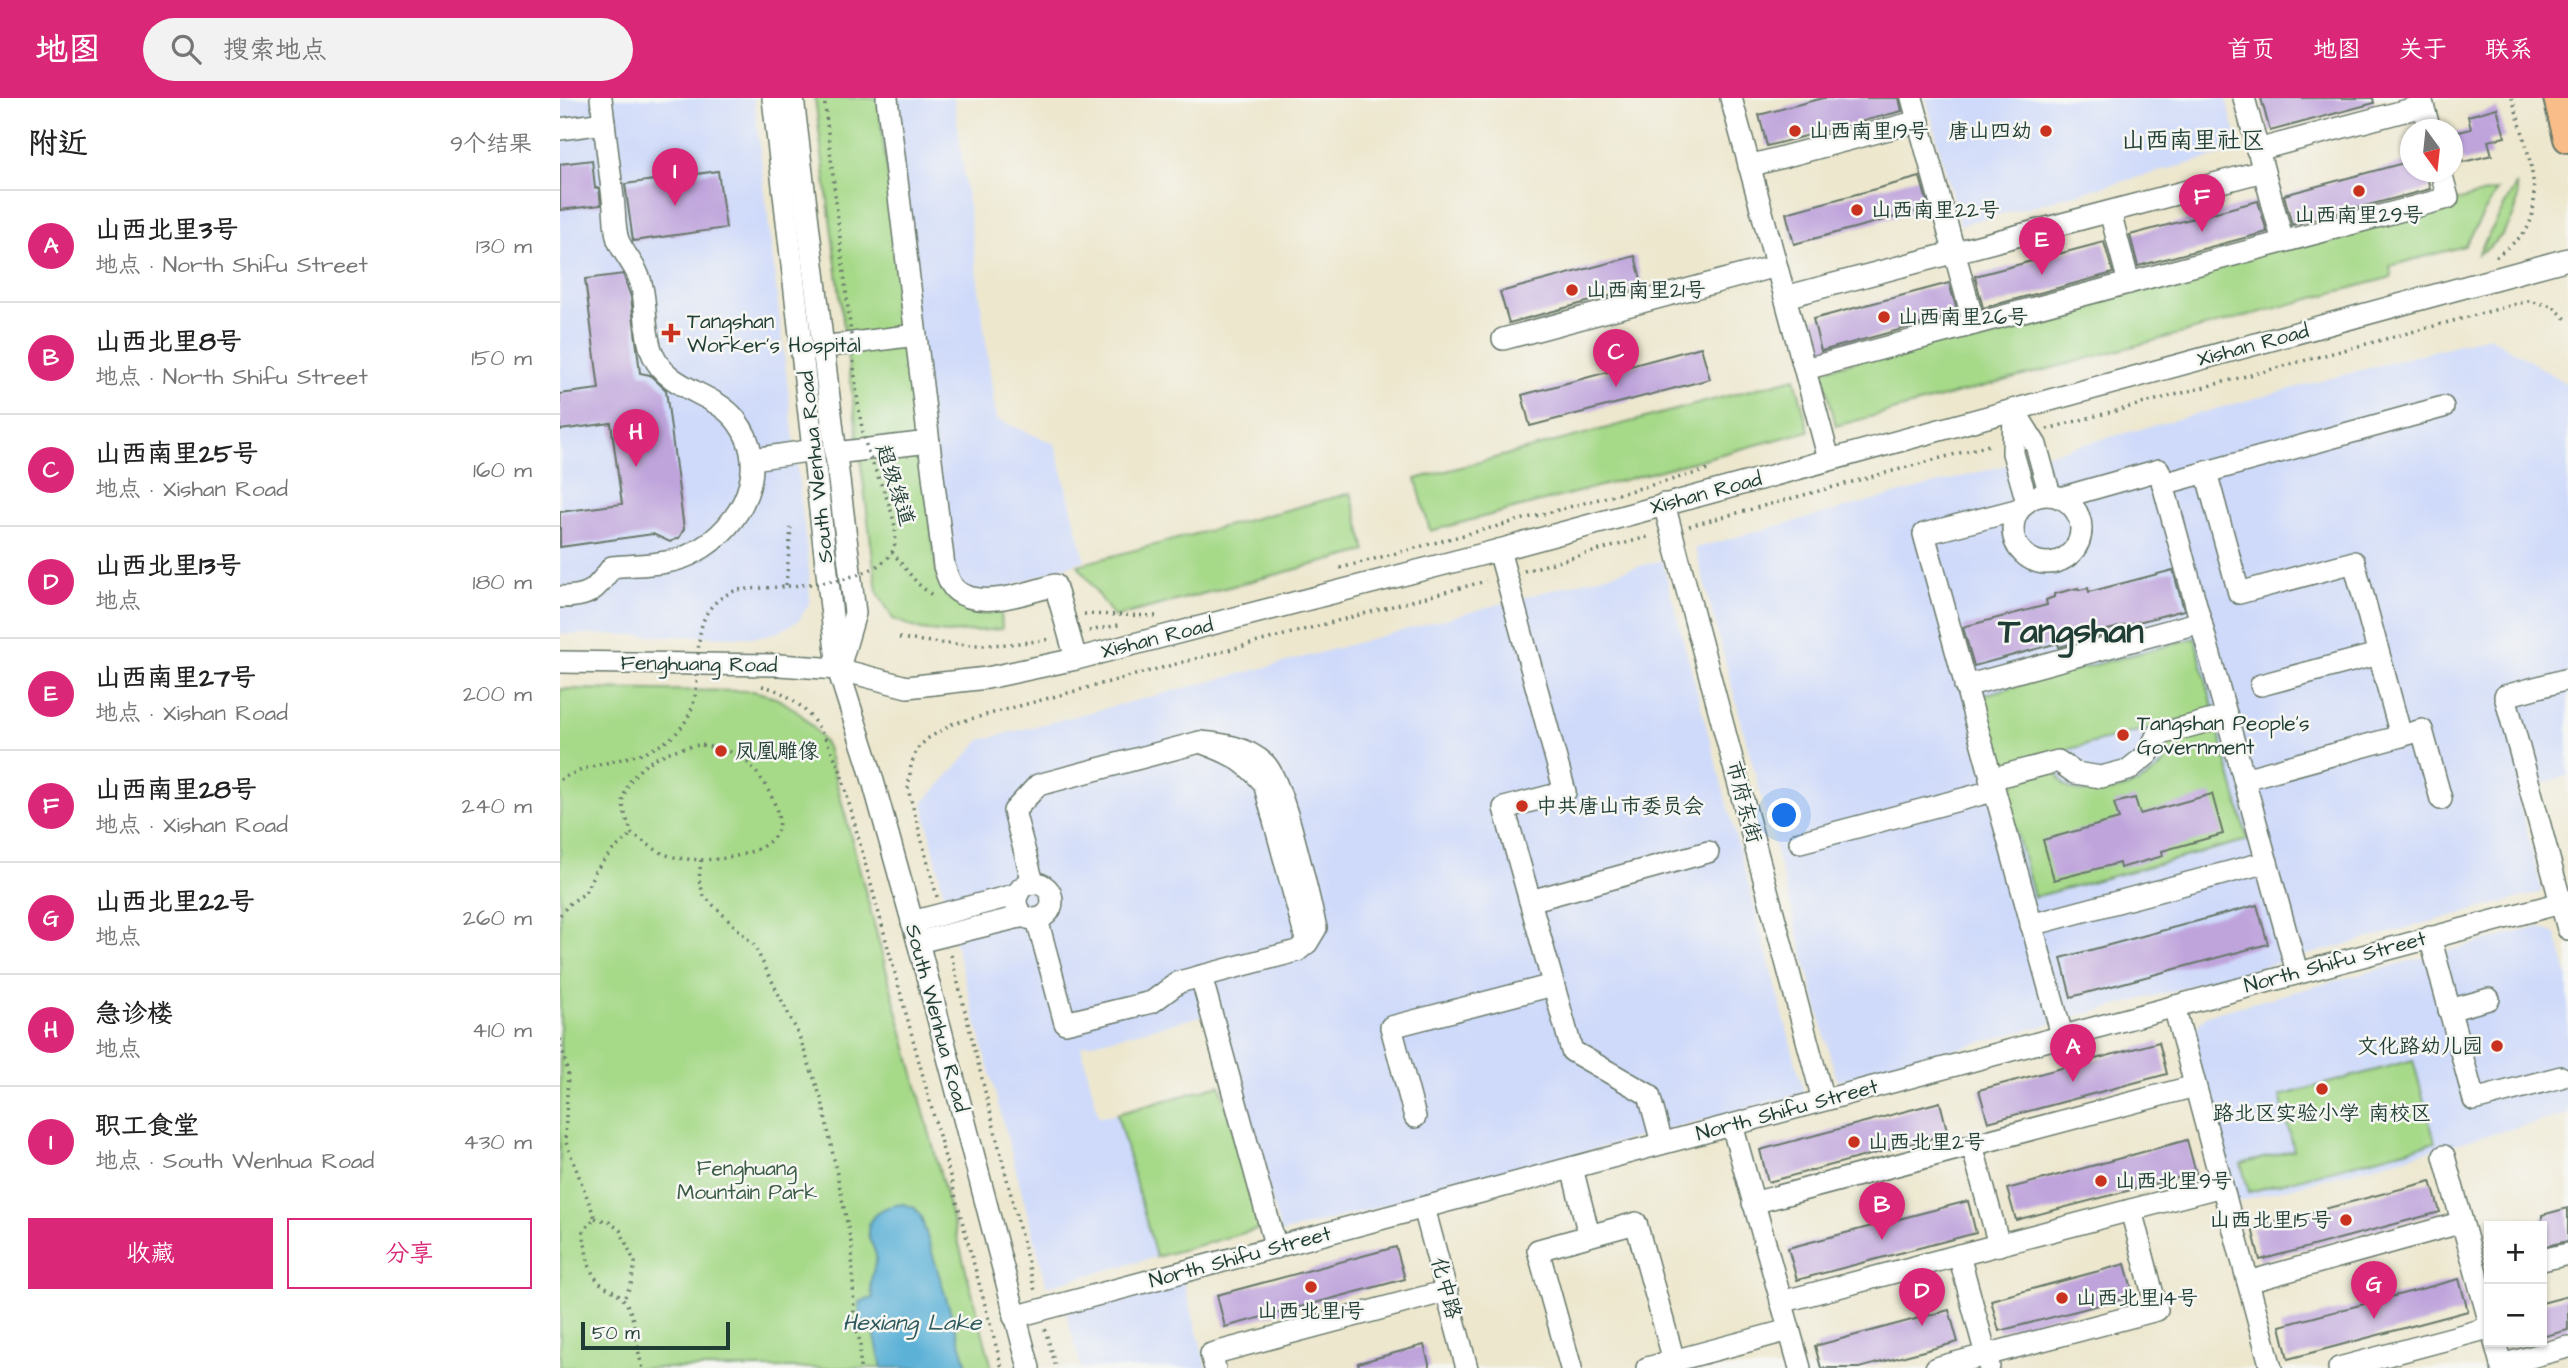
<!DOCTYPE html>
<html lang="zh">
<head>
<meta charset="utf-8">
<style>
	:root { --surface:#fff; --page:#f2f2f2; --text:#222; --muted:#767676; --line:#e0e0e0; --accent:#db2777 }
	body { margin:0; font-family:"Architects Daughter","LXGW WenKai TC",sans-serif; background:var(--page); color:var(--text) }
	.controls { position:absolute; right:21px; bottom:21px; display:grid; overflow:hidden; border-radius:0px; box-shadow:0 2px 5px #0004 }
	.controls button { width:63px; height:63px; display:grid; place-items:center; padding:0; border:0; border-bottom:2px solid var(--line); background:var(--surface); color:var(--text); font:35px sans-serif }
	.compass { position:absolute; left:1840px; top:21px; width:63px; height:63px; border-radius:50%; background:var(--surface); box-shadow:0 2px 5px #0004; rotate:165deg }
	.scale { position:absolute; left:21px; bottom:18px; width:149px; box-sizing:border-box; padding-left:7px; border:4px solid #1f3d34; border-top:0; font-size:19px; line-height:24px; white-space:nowrap; color:#1f3d34; -webkit-text-stroke:5px #f6f6f2; paint-order:stroke }
	.you { position:absolute; left:1225px; top:718px; width:24px; height:24px; margin:-18px; border:5px solid #fff; border-radius:50%; background:#1a73e8; box-shadow:0 0 0 10px #1a73e833 }
	.badge { display:grid; place-items:center; width:46px; height:46px; border-radius:50%; background:var(--accent); color:#fff; font-size:23px; font-weight:700 }
	.pin { position:absolute; translate:-50% -58px; filter:drop-shadow(0 2px 4px #0008) }
	.pin::after { content:''; position:absolute; top:37px; width:24px; height:21px; background:inherit; clip-path:polygon(0 0,100% 0,50% 100%) }
	.list { margin:0; padding:0; list-style:none }
	h2 { display:flex; justify-content:space-between; align-items:center; height:91px; margin:0; padding:0 28px; font-size:30px }
	h2 small { font-size:23px; font-weight:400; color:var(--muted) }
	.list li { display:grid; grid-template-columns:46px 1fr auto; gap:21px; align-items:center; box-sizing:border-box; height:112px; padding:0 28px; border-top:2px solid var(--line) }
	.list b { display:block; font-size:26px; white-space:nowrap }
	.list p { margin:0; font-size:23px; white-space:nowrap; color:var(--muted) }
	.list em { font-size:23px; font-style:normal; color:var(--muted) }
	.actions { display:flex; gap:14px; padding:21px 28px }
	.actions a { flex:1; padding:16px 0; border:2px solid var(--accent); border-radius:0px; text-align:center; font-size:24px; color:var(--accent) }
	.actions .main { background:var(--accent); color:#fff }
	.icon { flex:none; width:38px; height:38px; fill:none; stroke:currentColor; stroke-width:2; stroke-linecap:round; stroke-linejoin:round }
	.map { position:relative; flex:none; width:2008px; height:1270px; overflow:hidden }
	header { display:flex; align-items:center; gap:42px; box-sizing:border-box; height:98px; padding:0 35px; background:var(--accent); color:#fff }
	header strong { font-size:33px }
	nav { display:flex; gap:38px; margin-inline-start:auto; font-size:24px }
	.search { width:490px; height:63px; background:var(--page); display:flex; align-items:center; gap:18px; box-sizing:border-box; padding:0 24px; border-radius:38px; color:var(--muted); font-size:26px }
	main { display:flex }
	aside { flex:1; background:var(--surface) }
	.map>svg:first-child { display:block }
</style>
</head>
<body>
<header>
<strong>地图</strong>
<div class="search"><svg class="icon" aria-label="search" viewBox="0 0 24 24"><circle cx="10" cy="10" r="6"/><path d="M15 15l6 6"/></svg>搜索地点</div>
<nav><a>首页</a><a>地图</a><a>关于</a><a>联系</a></nav>
</header>
<main>
<aside>
<h2>附近<small>9个结果</small></h2>
<ul class="list">
<li><span class="badge">A</span><div><b>山西北里3号</b><p>地点 · North Shifu Street</p></div><em>130 m</em></li>
<li><span class="badge">B</span><div><b>山西北里8号</b><p>地点 · North Shifu Street</p></div><em>150 m</em></li>
<li><span class="badge">C</span><div><b>山西南里25号</b><p>地点 · Xishan Road</p></div><em>160 m</em></li>
<li><span class="badge">D</span><div><b>山西北里13号</b><p>地点</p></div><em>180 m</em></li>
<li><span class="badge">E</span><div><b>山西南里27号</b><p>地点 · Xishan Road</p></div><em>200 m</em></li>
<li><span class="badge">F</span><div><b>山西南里28号</b><p>地点 · Xishan Road</p></div><em>240 m</em></li>
<li><span class="badge">G</span><div><b>山西北里22号</b><p>地点</p></div><em>260 m</em></li>
<li><span class="badge">H</span><div><b>急诊楼</b><p>地点</p></div><em>410 m</em></li>
<li><span class="badge">I</span><div><b>职工食堂</b><p>地点 · South Wenhua Road</p></div><em>430 m</em></li>
</ul>
<div class="actions"><a class="main">收藏</a><a>分享</a></div>
</aside>
<div class="map">
<svg width="2008" height="1270" viewBox="0 0 2008 1270">
	<rect width="100%" height="100%" fill="#f6f6f2"/>
	<filter id="ink" filterUnits="userSpaceOnUse"><feTurbulence type="fractalNoise" baseFrequency=".0143" numOctaves="2"/><feDisplacementMap in="SourceGraphic" scale="14" xChannelSelector="R" yChannelSelector="G"/><feConvolveMatrix kernelMatrix="1 2 1 2 8 2 1 2 1" color-interpolation-filters="sRGB"/></filter>
	<filter id="wash" filterUnits="userSpaceOnUse"><feTurbulence type="fractalNoise" baseFrequency=".00686" numOctaves="4" result="noise"/><feDisplacementMap in="SourceGraphic" scale="28" xChannelSelector="R" yChannelSelector="G"/><feGaussianBlur stdDeviation="1.57" result="paint"/><feColorMatrix in="noise" values="0 0 0 0 0 0 0 0 0 0 0 0 0 0 0 0 0 1.4 0 .05"/><feComposite in="paint" operator="in"/></filter>
	<g filter="url(#wash)">
		<rect width="100%" height="100%" fill="#ede7ce"/>
		<g fill="#cfdafa">
			<path d="M0 0H194L249 471 250 504 239 522 219 534 196 539 0 536Z"/>
			<path d="M318 0H394L436 321 495 346 525 462 405 504 387 495Z"/>
			<path d="M1366 0H1666L1680 52 1400 127Z"/>
			<path d="M1929 238 2007 286 2008 291V678L1957 692 1982 794 1277 983 1135 450Z"/>
			<path d="M1102 462 1244 995 721 1135 658 914 521 948 539 1019 557 1016 596 1159 487 1188 395 845 363 705 421 642 715 567Z"/>
			<path d="M1978 829 1996 836 2008 879V1016L1676 1104 1631 935 1647 917Z"/>
			<path d="M623 1181 647 1270H521L506 1213Z"/>
		</g>
		<g fill="#a6d988" stroke="#628b5e" stroke-width="2">
			<path d="M255 0H318L377 476 405 504 441 514 442 531 387 535 361 532 333 521 317 493Z"/>
			<path d="M1956 87C1963 114 1942 144 1918 156Z"/>
			<path d="M1937 92 1905 148 1830 168 1832 179 1276 328 1262 272Z"/>
			<path d="M1235 280 1249 333 870 433 856 381Z"/>
			<path d="M791 395 806 453 554 519 518 467Z"/>
			<path d="M1635 540 1654 613 1438 670 1419 598Z"/>
			<path d="M0 591 192 593C226 599 249 619 267 649L432 1270H0Z"/>
			<path d="M1657 629 1688 742 1474 799 1443 685 1495 671C1498 677 1501 685 1507 689 1533 704 1588 689 1604 664 1607 658 1607 649 1608 642Z"/>
			<path d="M1853 962 1875 1044 1689 1094 1681 1066 1734 1052 1720 998Z"/>
			<path d="M660 987 702 1130 596 1159 557 1016Z"/>
		</g>
		<path fill="#5bb1d7" stroke="#3d7786" stroke-width="2" d="M343 1106 354 1109 361 1119 408 1270H322L312 1226 300 1224 299 1204 313 1200C308 1181 313 1178 316 1161 317 1153 311 1147 309 1140 303 1118 325 1107 343 1106Z"/>
		<g id="blocks">
			<g fill="#bfa4dc">
				<path d="M1263 0H1339L1342 13 1207 48 1199 17Z"/>
				<path d="M1701 0H1813L1814 5 1710 33Z"/>
				<path d="M1937 10 1945 39 1928 43 1932 57 1903 64 1895 35 1911 31 1908 18Z"/>
				<path d="M32 62 35 90H39L41 107 0 112V66Z"/>
				<path d="M1851 63V74H1866L1870 91 1732 127 1724 97Z"/>
				<path d="M158 73 166 130 73 143 65 86Z"/>
				<path d="M1360 79 1369 110 1234 146 1226 115Z"/>
				<path d="M1698 103 1707 134 1578 168 1570 137Z"/>
				<path d="M1544 144 1553 175 1423 210 1415 178Z"/>
				<path d="M1075 158 1083 189 949 225 940 194Z"/>
				<path d="M63 176 71 199 80 275 90 277 106 292 124 431 119 440 110 444 93 436 0 449V414L62 406 51 325 0 332V296L39 291 25 181Z"/>
				<path d="M1389 185 1398 216 1261 253 1253 221Z"/>
				<path d="M1141 249 1150 281 970 328 962 297Z"/>
				<path d="M1613 472 1624 512 1540 534 1541 538 1499 549 1498 545 1414 568 1403 529 1487 507 1486 502 1494 499V496L1518 490 1519 492 1528 490 1529 494Z"/>
				<path d="M1652 696 1663 736 1602 753 1603 758 1560 770 1559 765 1494 782 1483 742 1559 721 1554 705 1575 700 1580 716Z"/>
				<path d="M1697 807 1708 846 1511 899 1501 860Z"/>
				<path d="M1599 944 1607 976 1428 1024 1419 992Z"/>
				<path d="M1380 1004 1388 1036 1208 1084 1200 1052Z"/>
				<path d="M1627 1042 1636 1075 1456 1122 1447 1091Z"/>
				<path d="M1871 1083 1880 1114 1700 1162 1692 1130Z"/>
				<path d="M1408 1103 1416 1135 1237 1182 1228 1150Z"/>
				<path d="M2008 1110V1143L1982 1149V1117Z"/>
				<path d="M836 1149 845 1181 665 1229 657 1197Z"/>
				<path d="M1565 1166 1574 1198 1439 1233 1431 1202Z"/>
				<path d="M1899 1181 1908 1213 1728 1261 1720 1228Z"/>
				<path d="M2008 1198V1232L1982 1239V1205Z"/>
				<path d="M1389 1212 1398 1244 1299 1270H1261L1255 1248Z"/>
				<path d="M864 1247 870 1270H799L798 1265Z"/>
			</g>
		</g>
	</g>
	<g filter="url(#ink)">
		<use href="#blocks" fill-opacity="0" stroke="#67786a" stroke-width="2"/>
		<g fill="none" stroke-linecap="round" stroke-linejoin="round">
			<g stroke="#67786a" stroke-width="24">
				<g id="minor">
					<path d="M213 0 278 571 308 665 358 844 469 1270"/>
					<path d="M233 0 295 515 281 563"/>
					<path d="M327 0 384 468C387 477 390 488 397 493 421 512 469 494 495 487L516 561"/>
					<path d="M1171 0 1269 361"/>
					<path d="M1352 0 1414 226"/>
					<path d="M1684 0 1723 144"/>
					<path d="M1861 0 1870 32"/>
					<path d="M0 31 44 25"/>
					<path d="M1697 52 1863 8"/>
					<path d="M1189 68 1359 23"/>
					<path d="M1550 114 1569 185"/>
					<path d="M1225 199 1703 73"/>
					<path d="M943 241 1216 168"/>
					<path d="M262 249 356 237"/>
					<path d="M1245 271 1888 100 1881 74"/>
					<path d="M1454 312 1453 355 1467 404"/>
					<path d="M1454 312 1476 347 1490 397"/>
					<path d="M275 355 369 344"/>
					<path d="M193 361 254 352"/>
					<path d="M1646 374 1679 495 1794 464 1841 638 1684 681"/>
					<path d="M1603 386 1883 309"/>
					<circle cx="1487" cy="431" r="34"/>
					<path d="M1500 400 1599 372 1737 874"/>
					<path d="M1104 406 1263 1002"/>
					<path d="M1460 411 1364 436 1502 937"/>
					<path d="M939 452 1005 694 944 710 1012 953 1089 997 1102 1045"/>
					<path d="M0 499C31 499 34 493 52 469 79 466 112 468 135 454 182 429 213 368 175 321 153 294 108 292 93 257 84 237 87 211 82 189 79 171 65 159 58 142 54 130 55 113 53 100 49 67 45 33 41 0"/>
					<path d="M0 564 219 567 278 571 347 589 427 580 516 561 939 452 2008 161"/>
					<path d="M2008 581 1945 598 2008 831"/>
					<path d="M1701 587 1818 556"/>
					<path d="M1405 588 1641 524"/>
					<path d="M1841 638 1862 632 1881 701"/>
					<path d="M1430 681 1498 663 1515 675 1541 679 1568 672 1588 656 1597 637 1667 618"/>
					<path d="M1240 744 1433 693"/>
					<path d="M473 785 454 713 478 687 640 644"/>
					<circle cx="474" cy="803" r="18"/>
					<path d="M970 803 1148 754"/>
					<path d="M477 821 505 925 592 904 619 884 737 853 747 845 756 830C748 799 724 684 705 666 686 649 664 646 640 644 670 655 683 661 704 685L747 845"/>
					<path d="M352 824 458 796"/>
					<path d="M1471 827 1707 764"/>
					<path d="M1870 839 1914 1002 2001 979"/>
					<path d="M358 844 464 818"/>
					<path d="M641 878 716 1150"/>
					<path d="M1614 908 1711 1270"/>
					<path d="M1889 912 1929 901"/>
					<path d="M855 1019 831 929 993 887"/>
					<path d="M1172 1027 1240 1270"/>
					<path d="M1412 1047 1439 1147"/>
					<path d="M1884 1058 1929 1222"/>
					<path d="M1012 1070 1029 1137"/>
					<path d="M1193 1105 1635 988"/>
					<path d="M864 1110 907 1270"/>
					<path d="M1399 1157 1429 1268"/>
					<path d="M1982 1162 2008 1156"/>
					<path d="M1688 1184 1896 1126"/>
					<path d="M1221 1204 1662 1088"/>
					<path d="M454 1219 2008 803"/>
					<path d="M1935 1244 1942 1270"/>
					<path d="M1941 1267 2008 1249"/>
					<path d="M655 1270 651 1256 887 1193"/>
					<path d="M1011 1270 978 1152 1076 1125 1114 1263"/>
					<path d="M1087 1270 1229 1232"/>
					<path d="M1376 1270 1597 1212 1571 1112"/>
					<path d="M1779 1270 1929 1230"/>
				</g>
			</g>
			<g stroke="#67786a" stroke-width="32">
				<path id="major" d="M1998 0 2008 40"/>
			</g>
			<g stroke="#67786a" stroke-width="3.5" stroke-dasharray="2 5" stroke-linecap="butt">
				<path d="M1936 159C1946 150 1961 141 1968 129 1985 95 1962 34 1952 0"/>
				<path d="M1487 331 1968 203 1993 208 2008 223"/>
				<path d="M1129 428 1433 346"/>
				<path d="M332 454 358 486 373 498"/>
				<path d="M780 470 1148 372"/>
				<path d="M964 473 1091 438"/>
				<path d="M226 487 231 430"/>
				<path d="M524 516 597 518"/>
				<path d="M529 533 563 526"/>
				<path d="M339 540C395 548 434 550 491 541"/>
				<path d="M202 588C244 597 265 635 280 672L442 1270"/>
				<path d="M142 647C154 650 168 651 179 658 197 668 228 716 216 736 199 763 131 767 104 756 93 751 82 742 72 736 69 727 63 713 63 704 67 667 111 649 142 647Z"/>
				<path d="M141 762 139 782 144 798 194 847 238 935 262 1003 292 1149 294 1219 300 1245V1270"/>
				<path d="M377 799 348 691 351 667 357 651 367 641 392 626 926 483"/>
				<path d="M0 817 9 806 25 795 35 773 52 753 72 736"/>
				<path d="M391 857 475 1193"/>
				<path d="M0 941 8 975 5 1042 35 1120 23 1133C27 1152 25 1170 40 1185 47 1191 58 1194 63 1201 77 1216 75 1250 83 1270"/>
				<path d="M35 1120 49 1124 60 1132 75 1165 71 1186 64 1201"/>
				<path d="M485 1231 496 1270"/>
			</g>
			<use href="#minor" stroke="#fff" stroke-width="21"/>
			<use href="#major" stroke="#f8bd89" stroke-width="28"/>
			<path stroke="#67786a" stroke-width="3.5" stroke-dasharray="2 5" stroke-linecap="butt" d="M0 682C41 657 103 666 128 619 151 575 117 513 177 492 214 488 312 489 332 454 347 427 311 372 305 343 296 306 294 265 290 227 281 151 273 76 264 0"/>
		</g>
	</g>
	<g fill="#c8321e" stroke="#f6f6f2" stroke-width="2.5">
		<circle cx="1235" cy="33" r="7"/>
		<circle cx="1486" cy="33" r="7"/>
		<circle cx="1799" cy="93" r="7"/>
		<circle cx="1297" cy="112" r="7"/>
		<circle cx="1012" cy="192" r="7"/>
		<circle cx="1324" cy="219" r="7"/>
		<path d="M107.5 224.5h7v7h7v7h-7v7h-7v-7h-7v-7h7z"/>
		<circle cx="1563" cy="637" r="7"/>
		<circle cx="161" cy="653" r="7"/>
		<circle cx="962" cy="708" r="7"/>
		<circle cx="1937" cy="948" r="7"/>
		<circle cx="1762" cy="991" r="7"/>
		<circle cx="1294" cy="1044" r="7"/>
		<circle cx="1541" cy="1083" r="7"/>
		<circle cx="1786" cy="1122" r="7"/>
		<circle cx="751" cy="1189" r="7"/>
		<circle cx="1502" cy="1200" r="7"/>
	</g>
	<g text-anchor="middle" dominant-baseline="central" stroke-width="5" stroke-linejoin="round" paint-order="stroke">
		<g font-size="21" fill="#1f3d34" stroke="#f6f6f2" text-anchor="start">
			<text x="1249" y="33">山西南里19号</text>
			<text x="1472" y="33" text-anchor="end">唐山四幼</text>
			<text x="1311" y="112">山西南里22号</text>
			<text x="1799" y="117" text-anchor="middle">山西南里29号</text>
			<text x="1026" y="192">山西南里21号</text>
			<text x="1338" y="219">山西南里26号</text>
			<text x="127" y="223">Tangshan<tspan x="127" dy="24">Worker's Hospital</tspan></text>
			<text x="1577" y="625">Tangshan People's<tspan x="1577" dy="24">Government</tspan></text>
			<text x="175" y="653">凤凰雕像</text>
			<text x="976" y="708">中共唐山市委员会</text>
			<text x="1923" y="948" text-anchor="end">文化路幼儿园</text>
			<text x="1762" y="1015" text-anchor="middle">路北区实验小学 南校区</text>
			<text x="1308" y="1044">山西北里2号</text>
			<text x="1555" y="1083">山西北里9号</text>
			<text x="1772" y="1122" text-anchor="end">山西北里15号</text>
			<text x="1516" y="1200">山西北里14号</text>
			<text x="751" y="1213" text-anchor="middle">山西北里1号</text>
		</g>
		<g font-size="21" fill="#1f3d34" stroke="#f6f6f2">
			<text transform="translate(1693 247) rotate(-15)">Xishan Road</text>
			<text transform="translate(256 369) rotate(-96)">South Wenhua Road</text>
			<text transform="translate(335 387) rotate(72)">超级绿道</text>
			<text transform="translate(1146 395) rotate(-15)">Xishan Road</text>
			<text transform="translate(597 540) rotate(-14)">Xishan Road</text>
			<text transform="translate(139 566) rotate(1)">Fenghuang Road</text>
			<text transform="translate(1184 704) rotate(75)">市府东街</text>
			<text transform="translate(1775 864) rotate(-15)">North Shifu Street</text>
			<text transform="translate(377 920) rotate(75)">South Wenhua Road</text>
			<text transform="translate(1227 1012) rotate(-15)">North Shifu Street</text>
			<text transform="translate(680 1159) rotate(-15)">North Shifu Street</text>
			<text transform="translate(886 1190) rotate(75)">化中路</text>
		</g>
		<g font-size="21" fill="#3a5c45" stroke="#f6f6f2">
			<text x="187" y="1070">Fenghuang<tspan x="187" dy="24">Mountain Park</tspan></text>
		</g>
		<g font-size="23" font-style="italic" fill="#2e5a5d" stroke="#f6f6f2">
			<text x="352" y="1225">Hexiang Lake</text>
		</g>
		<g font-size="24" fill="#1f3d34" stroke="#f6f6f2">
			<text x="1633" y="43">山西南里社区</text>
		</g>
		<g font-size="35" font-weight="bold" fill="#1f3d34" stroke="#f6f6f2">
			<text x="1511" y="533">Tangshan</text>
		</g>
	</g>
</svg>
<div class="controls">
<button>+</button>
<button>−</button>
</div>
<svg class="compass" viewBox="-18 -18 36 36"><path d="M0-13l5 13h-10z" fill="#e53935"/><path d="M0 13l5-13h-10z" fill="#767676"/></svg>
<div class="scale">50 m</div>
<div class="you"></div>
<div class="pin badge" style="left:1513px;top:984px">A</div>
<div class="pin badge" style="left:1322px;top:1142px">B</div>
<div class="pin badge" style="left:1056px;top:289px">C</div>
<div class="pin badge" style="left:1362px;top:1228px">D</div>
<div class="pin badge" style="left:1482px;top:177px">E</div>
<div class="pin badge" style="left:1642px;top:134px">F</div>
<div class="pin badge" style="left:1814px;top:1221px">G</div>
<div class="pin badge" style="left:76px;top:369px">H</div>
<div class="pin badge" style="left:115px;top:108px">I</div>
</div>
</main>
</body>
</html>
